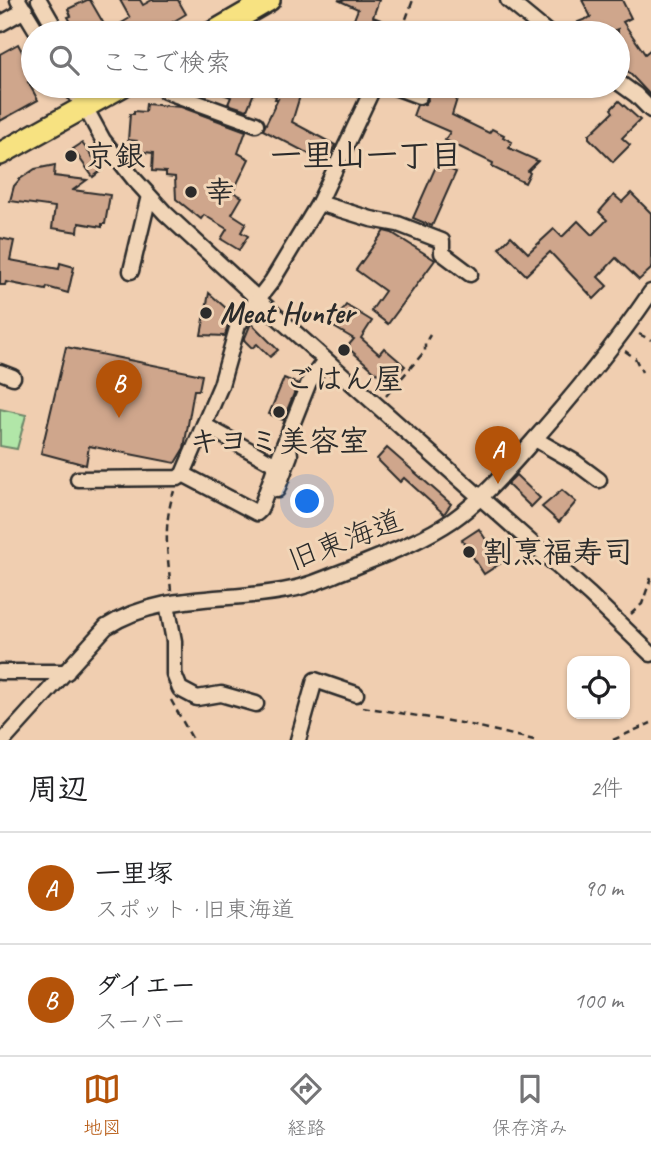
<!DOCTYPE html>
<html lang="ja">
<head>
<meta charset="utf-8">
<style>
	:root { --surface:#fff; --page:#f2f2f2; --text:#202124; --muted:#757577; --line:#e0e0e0; --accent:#b45309 }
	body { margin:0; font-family:Caveat,"Klee One",sans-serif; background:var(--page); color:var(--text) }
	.controls { position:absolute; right:21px; bottom:21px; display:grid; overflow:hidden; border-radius:14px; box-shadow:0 2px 5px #0004 }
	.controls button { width:63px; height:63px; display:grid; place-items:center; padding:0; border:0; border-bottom:2px solid var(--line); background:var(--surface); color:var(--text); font:35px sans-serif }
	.you { position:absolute; left:308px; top:502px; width:24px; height:24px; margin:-18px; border:5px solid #fff; border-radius:50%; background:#1a73e8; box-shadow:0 0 0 10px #1a73e833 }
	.badge { display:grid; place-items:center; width:46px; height:46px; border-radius:50%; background:var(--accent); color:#fff; font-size:23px; font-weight:700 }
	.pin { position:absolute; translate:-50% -58px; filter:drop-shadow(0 2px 4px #0008) }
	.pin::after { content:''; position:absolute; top:37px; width:24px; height:21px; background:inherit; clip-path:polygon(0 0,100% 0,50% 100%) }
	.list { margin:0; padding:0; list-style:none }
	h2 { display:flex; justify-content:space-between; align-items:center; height:91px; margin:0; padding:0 28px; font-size:30px }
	h2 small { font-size:23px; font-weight:400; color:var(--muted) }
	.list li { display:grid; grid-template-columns:46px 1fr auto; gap:21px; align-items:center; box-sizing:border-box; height:112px; padding:0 28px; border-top:2px solid var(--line) }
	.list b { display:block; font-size:26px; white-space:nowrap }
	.list p { margin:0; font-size:23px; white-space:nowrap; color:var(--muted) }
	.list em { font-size:23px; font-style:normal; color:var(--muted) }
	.icon { flex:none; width:38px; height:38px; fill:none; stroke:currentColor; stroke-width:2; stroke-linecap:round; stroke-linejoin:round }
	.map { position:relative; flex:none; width:651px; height:740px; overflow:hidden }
	.search { position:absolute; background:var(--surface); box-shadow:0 2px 5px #0004; left:21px; right:21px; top:21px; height:77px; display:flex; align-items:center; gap:18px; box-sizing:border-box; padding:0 24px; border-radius:38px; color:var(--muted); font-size:26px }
	.sheet { height:315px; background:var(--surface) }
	nav { display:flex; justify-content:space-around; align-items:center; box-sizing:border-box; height:98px; border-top:2px solid var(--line); background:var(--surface); font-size:19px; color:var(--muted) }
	nav a { display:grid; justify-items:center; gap:4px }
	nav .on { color:var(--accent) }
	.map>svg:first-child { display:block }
</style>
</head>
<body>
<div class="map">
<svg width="651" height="740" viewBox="0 0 651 740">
	<rect width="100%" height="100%" fill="#f0ceb0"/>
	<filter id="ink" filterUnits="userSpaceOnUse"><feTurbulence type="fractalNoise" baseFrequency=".0143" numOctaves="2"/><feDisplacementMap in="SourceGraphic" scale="14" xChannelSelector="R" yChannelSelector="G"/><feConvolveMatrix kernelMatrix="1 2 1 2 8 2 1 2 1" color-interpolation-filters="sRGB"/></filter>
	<g filter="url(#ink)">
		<path fill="#b1e6a8" stroke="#6e886a" stroke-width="2" d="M0 409 26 415 17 449 0 446Z"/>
		<g fill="#cfa68c" stroke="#2b2b2b" stroke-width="2">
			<path d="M87 0H90L108 31 130 18 120 0H140L143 5 152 0H178L186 14 159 30 156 25 142 33H77L68 17 71 16 68 9Z"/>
			<path d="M338 0H379L373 17 389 23 385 33H357L358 29 351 27 358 9Z"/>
			<path d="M582 0H622L631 18 623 22 645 54 651 49V96L618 61V29L610 32 609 29 598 33H583L578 22 591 17Z"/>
			<path d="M18 44 33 72V80L28 82 38 100 0 121V54Z"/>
			<path d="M193 86H303L292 122 335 145 326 163 263 130 278 99H275L276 96 256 88 247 110 228 104 231 97 204 87 202 94 191 90Z"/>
			<path d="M425 86H461L452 115 489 133 492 129 504 135 503 137 512 142 509 148 538 161 528 171 530 173 525 183 492 167 493 163 445 140 450 132 413 116 417 105 425 104 428 100Z"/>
			<path d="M619 101 640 120 622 138 630 145 613 162 589 138V135L613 112 611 109Z"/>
			<path d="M146 104 181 107 246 131 238 153 249 159 233 192 242 197 232 214 246 223 241 232 248 236 239 250 221 239 227 229 204 215 201 219 176 199 175 177 166 176V172L152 171 153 153 136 151 137 141 128 140 130 114H134V111L145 112Z"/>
			<path d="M82 143 102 170 93 177 73 149Z"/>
			<path d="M437 164 456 172 432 226 413 218Z"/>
			<path d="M55 165 54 176 87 180 73 190 110 195 105 224H102V227L79 223 78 232 52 228 55 207 10 201 14 186 20 179 35 169Z"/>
			<path d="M631 193 651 213V269L639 280 616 258 598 277 607 286 594 299 550 252 526 275 499 248 511 236 528 253 554 229 562 237 578 221 592 235 607 220 599 212 614 195 622 202Z"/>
			<path d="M384 231 392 233 435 260 388 324 371 311 385 291 356 270Z"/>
			<path d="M0 238 14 241 10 260 59 269 60 263 74 267 68 293 47 287 46 290 6 282 5 285H0Z"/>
			<path d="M209 293 227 309 225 314 228 324 225 336 201 335Z"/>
			<path d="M346 305 372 321 361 338 379 354 384 348 405 366 389 384 347 347 354 339 332 326Z"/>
			<path d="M251 323 278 350 270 357 257 344 252 348 244 340Z"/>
			<path d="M66 347 202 375 199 390H194L184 448 175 463 89 446 86 465 41 453Z"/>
			<path d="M284 378 298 384 283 420 269 414Z"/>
			<path d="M387 448 451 504 444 514 404 478 400 482 377 459Z"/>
			<path d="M516 475 540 498 531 507 507 484Z"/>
			<path d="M562 490 576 502 559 522 542 507Z"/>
			<path d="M479 529 501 563 484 574 462 540Z"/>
		</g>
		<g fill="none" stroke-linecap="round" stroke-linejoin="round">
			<g stroke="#2b2b2b" stroke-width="19">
				<g id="minor">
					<path d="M18 0 38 33"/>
					<path d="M39 0 58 33"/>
					<path d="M508 0 548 33"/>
					<path d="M0 24 25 10"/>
					<path d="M400 33 401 32"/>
					<path d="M618 82 636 95 651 110"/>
					<path d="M69 86 85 107 103 140 134 179 165 213 273 313 590 595 651 654"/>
					<path d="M161 86 165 91 256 124"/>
					<path d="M392 86 419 96"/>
					<path d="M319 203 371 219 398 224 442 241V253L470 274"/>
					<path d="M131 271 149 196"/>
					<path d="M0 372 13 377"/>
					<path d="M204 425 276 465 309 382 325 360"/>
					<path d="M535 439 575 462 599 480"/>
					<path d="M183 474 257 513 260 510 276 465"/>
					<path d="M78 479 178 478 183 474 221 385 238 325 272 281 319 203 374 86"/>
					<path d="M277 490 290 455 289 447"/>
					<path d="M167 604 174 641V674L180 689 197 698 221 694 256 704"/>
					<path d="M0 672H67"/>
					<path d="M4 740 106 627C162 591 230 603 292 589 313 585 332 575 352 568 386 554 422 541 453 520 480 501 503 475 525 450 570 400 613 348 651 292"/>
					<path d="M298 740 315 680 356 694"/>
				</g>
			</g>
			<g stroke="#2b2b2b" stroke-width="26">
				<g id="highway">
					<path d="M212 33 269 0"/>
					<path d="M0 154 122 86"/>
				</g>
			</g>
			<g stroke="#2b2b2b" stroke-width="2.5" stroke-dasharray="7 5" stroke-linecap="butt">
				<path d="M406 19 413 0"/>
				<path d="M639 334 651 340"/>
				<path d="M625 351 635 358 642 372"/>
				<path d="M386 396 425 351V343L430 335"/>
				<path d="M171 591C168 554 162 528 174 491"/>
				<path d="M631 614 642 604 651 578"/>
				<path d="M171 700 193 740"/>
				<path d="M363 707 467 724 534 740"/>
				<path d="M613 740 651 723"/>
			</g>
			<use href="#minor" stroke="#f1d5b7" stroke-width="14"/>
			<use href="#highway" stroke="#f7e281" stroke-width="21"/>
		</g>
	</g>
	<g fill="#2b2b2b" stroke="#f1d5b7" stroke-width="2.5">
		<circle cx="71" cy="156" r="7"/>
		<circle cx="191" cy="192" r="7"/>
		<circle cx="206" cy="313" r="7"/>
		<circle cx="344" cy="350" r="7"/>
		<circle cx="279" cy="412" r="7"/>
		<circle cx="469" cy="552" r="7"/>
	</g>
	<g text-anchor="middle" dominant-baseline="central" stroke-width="6" stroke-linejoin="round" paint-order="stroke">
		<g font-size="30" font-weight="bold" fill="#2b2b2b" stroke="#f1d5b7" text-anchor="start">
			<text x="85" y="156">京銀</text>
			<text x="205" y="192">幸</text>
			<text x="220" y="313">Meat Hunter</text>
			<text x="344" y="379" text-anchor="middle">ごはん屋</text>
			<text x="279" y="441" text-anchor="middle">キヨミ美容室</text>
			<text x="483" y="552">割烹福寿司</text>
		</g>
		<g font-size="30" fill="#2b2b2b" stroke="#f1d5b7">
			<text transform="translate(345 540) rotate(-21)">旧東海道</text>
		</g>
		<g font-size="32" font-weight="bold" fill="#2b2b2b" stroke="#f1d5b7">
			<text x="366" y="155">一里山一丁目</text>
		</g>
	</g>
</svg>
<div class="controls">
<button><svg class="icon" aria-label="locate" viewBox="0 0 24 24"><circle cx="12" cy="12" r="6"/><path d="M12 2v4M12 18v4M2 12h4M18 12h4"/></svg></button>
</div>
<div class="you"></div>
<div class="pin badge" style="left:498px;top:484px">A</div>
<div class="pin badge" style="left:119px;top:418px">B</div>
<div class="search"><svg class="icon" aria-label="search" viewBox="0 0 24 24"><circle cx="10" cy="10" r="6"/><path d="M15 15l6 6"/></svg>ここで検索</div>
</div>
<section class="sheet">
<h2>周辺<small>2件</small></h2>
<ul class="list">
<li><span class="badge">A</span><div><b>一里塚</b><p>スポット · 旧東海道</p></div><em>90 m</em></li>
<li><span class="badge">B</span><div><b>ダイエー</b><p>スーパー</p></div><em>100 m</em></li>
</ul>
</section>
<nav>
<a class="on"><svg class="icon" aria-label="map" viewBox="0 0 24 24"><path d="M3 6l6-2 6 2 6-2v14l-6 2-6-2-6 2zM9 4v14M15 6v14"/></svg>地図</a>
<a><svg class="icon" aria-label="directions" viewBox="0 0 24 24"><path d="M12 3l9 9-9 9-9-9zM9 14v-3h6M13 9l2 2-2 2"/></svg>経路</a>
<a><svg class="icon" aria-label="saved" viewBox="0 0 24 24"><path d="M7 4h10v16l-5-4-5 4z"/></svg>保存済み</a>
</nav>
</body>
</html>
